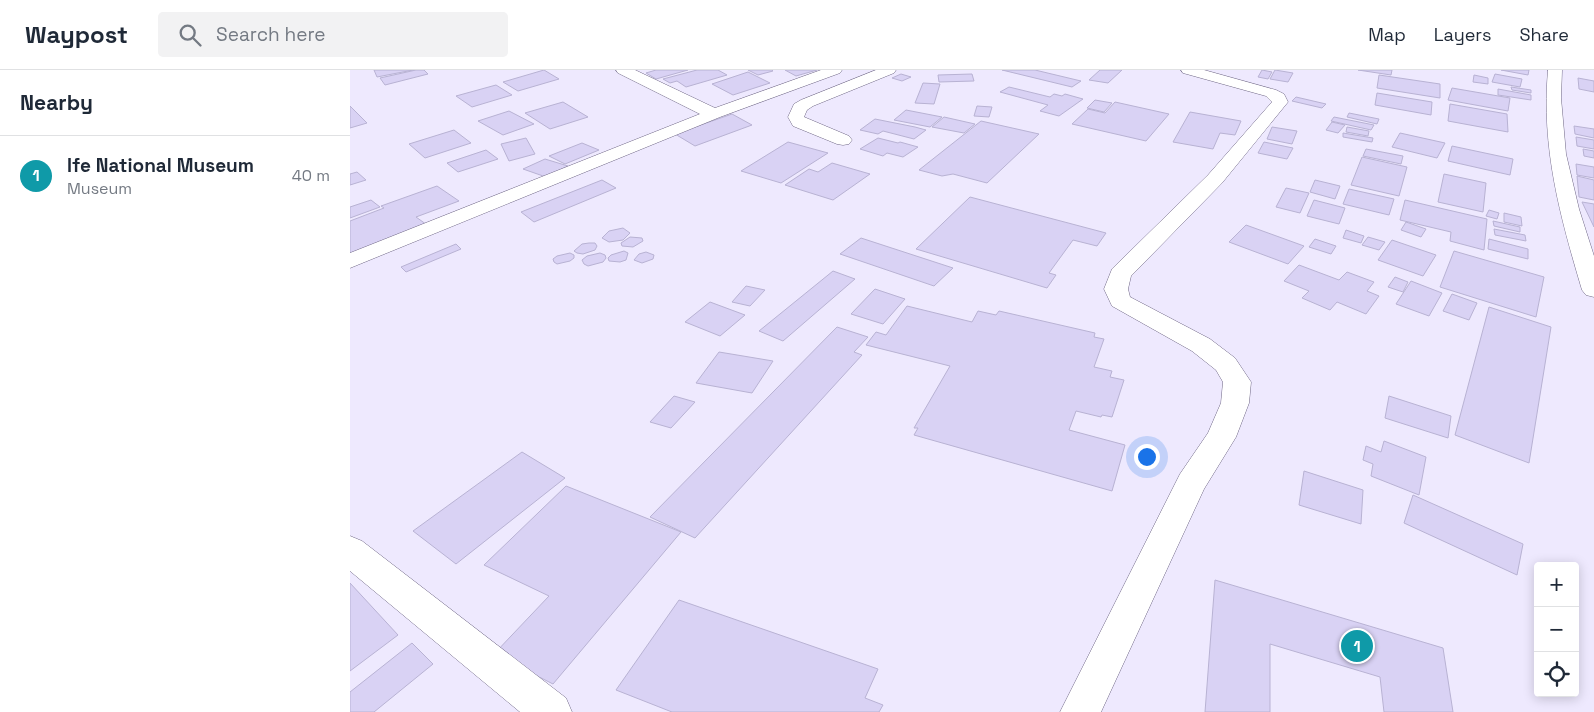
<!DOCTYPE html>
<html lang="en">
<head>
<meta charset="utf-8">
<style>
	:root { --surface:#fff; --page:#f2f2f3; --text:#1f2937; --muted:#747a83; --line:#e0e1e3; --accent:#b45309 }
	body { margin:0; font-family:"Space Grotesk",sans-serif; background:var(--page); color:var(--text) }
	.controls { position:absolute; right:15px; bottom:15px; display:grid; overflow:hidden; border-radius:5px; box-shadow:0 2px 12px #0003 }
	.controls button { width:45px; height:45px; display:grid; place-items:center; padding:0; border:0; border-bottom:1px solid var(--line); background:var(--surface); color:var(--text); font:25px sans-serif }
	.you { position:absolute; left:796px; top:386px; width:18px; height:18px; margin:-12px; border:4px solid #fff; border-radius:50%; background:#1a73e8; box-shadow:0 0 0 8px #1a73e833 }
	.badge { display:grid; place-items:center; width:32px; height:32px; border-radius:50%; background:var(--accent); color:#fff; font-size:16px; font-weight:700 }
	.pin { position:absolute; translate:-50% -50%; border:2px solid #fff; box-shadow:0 1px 5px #0006 }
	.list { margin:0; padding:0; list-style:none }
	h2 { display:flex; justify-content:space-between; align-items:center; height:65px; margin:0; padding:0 20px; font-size:21px }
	h2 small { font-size:16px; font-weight:400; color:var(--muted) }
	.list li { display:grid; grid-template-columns:32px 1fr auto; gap:15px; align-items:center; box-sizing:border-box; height:80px; padding:0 20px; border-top:1px solid var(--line) }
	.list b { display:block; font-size:19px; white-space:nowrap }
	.list p { margin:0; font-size:16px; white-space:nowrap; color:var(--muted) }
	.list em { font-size:16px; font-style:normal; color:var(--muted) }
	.icon { flex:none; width:28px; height:28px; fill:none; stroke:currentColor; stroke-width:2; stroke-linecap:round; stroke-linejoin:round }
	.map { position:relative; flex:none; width:1244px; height:642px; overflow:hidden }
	header { display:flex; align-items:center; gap:30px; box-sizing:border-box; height:70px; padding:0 25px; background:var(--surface); border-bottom:1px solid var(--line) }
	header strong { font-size:24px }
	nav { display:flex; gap:28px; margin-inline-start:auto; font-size:18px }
	.search { width:350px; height:45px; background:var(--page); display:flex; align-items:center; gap:12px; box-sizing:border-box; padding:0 18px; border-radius:5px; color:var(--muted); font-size:19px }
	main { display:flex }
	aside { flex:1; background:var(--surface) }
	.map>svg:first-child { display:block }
</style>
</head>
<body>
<header>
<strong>Waypost</strong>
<div class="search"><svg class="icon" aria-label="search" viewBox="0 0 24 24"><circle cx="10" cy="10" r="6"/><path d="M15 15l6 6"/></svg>Search here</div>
<nav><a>Map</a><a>Layers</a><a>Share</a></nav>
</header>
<main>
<aside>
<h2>Nearby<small></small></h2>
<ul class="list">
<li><span class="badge" style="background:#0f9aa8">1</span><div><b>Ife National Museum</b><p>Museum</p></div><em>40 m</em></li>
</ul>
</aside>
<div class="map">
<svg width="1244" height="642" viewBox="0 0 1244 642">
	<rect width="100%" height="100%" fill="#eee9fe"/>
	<g fill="#d9d2f4" stroke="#b8b2d3">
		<path d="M24 0H63L27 7Z"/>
		<path d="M66 0H74L78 4 35 15 30 8Z"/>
		<path d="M194 0 209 9 168 21 153 12Z"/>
		<path d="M306 0H338L306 9 296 3Z"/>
		<path d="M347 0H368L377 5 336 17 327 11 320 13 313 9Z"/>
		<path d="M398 0H422L423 1 408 5Z"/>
		<path d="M435 0H467L446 6Z"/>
		<path d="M652 0H685L731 11 722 17Z"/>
		<path d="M750 0H772L758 13 739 10Z"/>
		<path d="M912 0 922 2 918 9 908 7Z"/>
		<path d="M925 0 943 3 938 12 920 9Z"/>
		<path d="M1008 0H1042L1041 5Z"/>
		<path d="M1151 0H1179L1178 5Z"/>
		<path d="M398 2 420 13 383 25 362 14Z"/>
		<path d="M551 4 561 7 552 11 542 8Z"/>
		<path d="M622 4 624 11 589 12 588 5Z"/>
		<path d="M1145 4 1172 9 1170 17 1142 12Z"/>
		<path d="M1029 5 1090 14V28L1027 18Z"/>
		<path d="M1124 5 1138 8V14L1123 12Z"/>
		<path d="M1228 8 1244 11V22L1229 19Z"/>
		<path d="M573 13 590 14 584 34 565 33Z"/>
		<path d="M146 15 162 25 122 37 106 26Z"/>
		<path d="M659 17 700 27 704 24 712 26 715 24 733 29 709 46 690 41 698 35 650 22Z"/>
		<path d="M1161 17 1181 20V23L1162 20Z"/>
		<path d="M1102 18 1160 28 1158 41 1098 30Z"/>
		<path d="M1148 19 1181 25V30L1148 25Z"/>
		<path d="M1027 23 1082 32 1081 45 1025 35Z"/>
		<path d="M946 27 976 34 972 38 942 31Z"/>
		<path d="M745 30 762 33 754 42 737 38Z"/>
		<path d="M213 32 238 47 200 59 175 43Z"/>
		<path d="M765 32 819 44 796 71 722 54 738 39 755 43Z"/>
		<path d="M1100 34 1157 44 1158 62 1098 51Z"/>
		<path d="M0 36 17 53 0 58Z"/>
		<path d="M627 36 642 37 639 47 624 46Z"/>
		<path d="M556 40 592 47 580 57 544 50Z"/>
		<path d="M159 41 184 54 153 65 128 51Z"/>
		<path d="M840 42 891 51 885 65 870 63 863 79 823 72Z"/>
		<path d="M999 43 1029 49 1027 54 997 47Z"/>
		<path d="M382 44 402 55 345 76 325 64Z"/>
		<path d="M594 47 625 54 614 63 582 57Z"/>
		<path d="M984 47 1024 55 1021 60 981 51Z"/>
		<path d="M525 49 565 57 576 60 564 69 533 61 528 64 510 60Z"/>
		<path d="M631 51 689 64 637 113 603 104 592 106 569 100Z"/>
		<path d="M982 52 995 55 988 63 976 60Z"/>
		<path d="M1224 56 1244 59V68L1225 64Z"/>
		<path d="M922 57 947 61 942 74 917 69Z"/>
		<path d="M997 57 1019 61 1018 66 996 62Z"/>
		<path d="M104 60 121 73 75 88 59 74Z"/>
		<path d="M993 63 1023 68 1022 72 993 67Z"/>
		<path d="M1050 63 1095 73 1087 88 1042 77Z"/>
		<path d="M1226 67 1244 70V79L1227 76Z"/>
		<path d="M176 68 185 84 159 91 151 74Z"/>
		<path d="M528 68 548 73 550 72 568 77 553 87 537 83 533 86 510 79Z"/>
		<path d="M438 72 478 83 431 113 391 101Z"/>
		<path d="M914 72 943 78 937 89 908 83Z"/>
		<path d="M232 73 249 80 215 94 199 86Z"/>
		<path d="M1102 76 1163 89 1160 105 1098 91Z"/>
		<path d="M1016 79 1053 86 1051 94 1013 86Z"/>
		<path d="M1233 79 1244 81V88L1234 86Z"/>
		<path d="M136 80 148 89 108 102 97 93Z"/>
		<path d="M1012 87 1057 97 1049 126 1001 115Z"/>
		<path d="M195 89 218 96 196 107 173 99Z"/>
		<path d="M482 93 520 104 483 130 435 115 459 99 468 102Z"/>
		<path d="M1226 94 1244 97V108L1227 105Z"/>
		<path d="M7 102 16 110 0 115V104Z"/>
		<path d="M1094 104 1136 113 1133 142 1088 132Z"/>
		<path d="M1227 106 1244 110V130L1229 127Z"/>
		<path d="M252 110 266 118 184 152 171 142Z"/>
		<path d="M965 110 990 116 985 129 960 122Z"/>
		<path d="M87 116 109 131 66 147 80 157 0 188V151L34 138 31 136Z"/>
		<path d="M936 118 959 123 950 143 926 137Z"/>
		<path d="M999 119 1044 129 1039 145 993 134Z"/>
		<path d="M620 127 756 163 747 176 723 170 699 203 706 205 697 218 566 179Z"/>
		<path d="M21 130 30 137 0 148V137Z"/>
		<path d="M964 130 995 138 989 154 957 146Z"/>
		<path d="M1055 130 1137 149 1134 180 1100 171 1101 162 1050 150Z"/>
		<path d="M1232 132 1244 134V157Z"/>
		<path d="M1139 140 1149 143 1147 149 1136 146Z"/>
		<path d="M1154 143 1171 147 1172 156 1154 152Z"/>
		<path d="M1143 151 1170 157V162L1144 156Z"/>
		<path d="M1056 152 1076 159 1071 167 1051 160Z"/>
		<path d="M896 155 954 176 938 194 879 172Z"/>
		<path d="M273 158 280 163 273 170 259 172 252 168 259 161Z"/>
		<path d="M1144 159 1175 165 1176 171 1145 165Z"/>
		<path d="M996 160 1014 166 1011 173 993 168Z"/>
		<path d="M280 167 292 168 293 171 283 177 272 176 271 173Z"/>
		<path d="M1018 167 1035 172 1029 180 1012 175Z"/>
		<path d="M511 168 603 198 584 216 490 184Z"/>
		<path d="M965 169 986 176 981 184 959 177Z"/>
		<path d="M1139 169 1178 179V189L1138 179Z"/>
		<path d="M1042 170 1086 185 1073 206 1028 190Z"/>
		<path d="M239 173H245L247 176 245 180 233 184 227 183 224 181 232 174Z"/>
		<path d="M106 174 111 179 56 202 51 197Z"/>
		<path d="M274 181 278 183 276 190 270 192 259 191 258 188 261 185Z"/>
		<path d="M1104 181 1194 207 1186 247 1090 217Z"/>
		<path d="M296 182 304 185 303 189 292 193 284 190 289 184Z"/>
		<path d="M220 183 224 185V188L220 191 207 194 204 192 203 189 207 186Z"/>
		<path d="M250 183 255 185 256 188 253 192 238 196 234 194 232 190 237 186Z"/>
		<path d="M949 195 989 210 997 202 1024 212 1017 221 1029 226 1016 244 987 232 980 240 952 228 959 221 934 211Z"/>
		<path d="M483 201 505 209 433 271 409 261Z"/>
		<path d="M1045 207 1058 212 1053 222 1038 217Z"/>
		<path d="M1061 211 1092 223 1079 246 1046 234Z"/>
		<path d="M396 216 415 220 400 236 382 232Z"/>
		<path d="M525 219 555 229 533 254 501 244Z"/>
		<path d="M1102 224 1127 233 1119 250 1093 241Z"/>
		<path d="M360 232 395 245 370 266 335 252Z"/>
		<path d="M557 236 622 252 628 241 646 245 649 241 745 263 744 267 754 269 744 297 762 301 760 307 774 310 762 347 752 345 751 347 726 341 719 360 775 375 762 421 564 365 568 358H564L600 296 516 275 526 262 536 265Z"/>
		<path d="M1139 237 1201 257 1179 393 1105 365Z"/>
		<path d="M487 257 518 267 504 282 512 285 345 468 300 447Z"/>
		<path d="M369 282 423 291 402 323 346 313Z"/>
		<path d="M324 326 345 332 321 358 300 352Z"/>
		<path d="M1039 326 1101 346 1098 368 1035 348Z"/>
		<path d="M1034 371 1076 387 1069 425 1021 406 1023 394 1013 390 1016 376 1031 382Z"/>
		<path d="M172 382 215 408 106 494 63 461Z"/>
		<path d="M954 401 1013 420 1011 454 949 435Z"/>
		<path d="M216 416 331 462 203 614 144 584 199 526 134 495Z"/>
		<path d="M1063 425 1173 474 1167 505 1054 453Z"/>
		<path d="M865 510 1093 578 1103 642H1034L1030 607 920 574V642H855Z"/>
		<path d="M0 513 48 565 0 601Z"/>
		<path d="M329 530 528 599 515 628 533 635 529 642H322L266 620Z"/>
		<path d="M62 573 83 594 24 642H0V622Z"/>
	</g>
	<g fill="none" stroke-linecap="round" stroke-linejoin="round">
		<g stroke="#6f6785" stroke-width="1">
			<g id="minor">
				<path d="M266 0H285L365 38 471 0H492L490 3 370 47 0 198V183L350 44 268 3Z"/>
				<path d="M526 0H546L544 3 463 36 457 40 454 47 499 66 502 70 499 74 493 75 487 74 443 56 438 47 444 34 451 30Z"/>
				<path d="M831 0H854L926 20 934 24 938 32 872 113 781 206 778 219 780 227 860 269 885 288 901 312 899 333 886 367 854 419 751 642H710L830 404 858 363 871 333 873 312 866 300 842 281 762 236 754 219 762 199 858 105 922 32 916 26 833 3Z"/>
				<path d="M1198 0H1212L1211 28 1216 84 1229 139 1244 186V227L1236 225 1232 220C1210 146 1191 78 1198 0Z"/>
				<path d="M0 466 12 471 216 628 222 642H170L0 501Z"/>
			</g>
		</g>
		<use href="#minor" fill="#fff" fill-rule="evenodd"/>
	</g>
</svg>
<div class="controls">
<button>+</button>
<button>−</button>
<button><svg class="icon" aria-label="locate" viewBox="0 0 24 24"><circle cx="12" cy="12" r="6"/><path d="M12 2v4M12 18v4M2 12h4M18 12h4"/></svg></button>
</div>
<div class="you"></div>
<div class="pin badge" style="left:1007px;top:576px;background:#0f9aa8">1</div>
</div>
</main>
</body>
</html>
